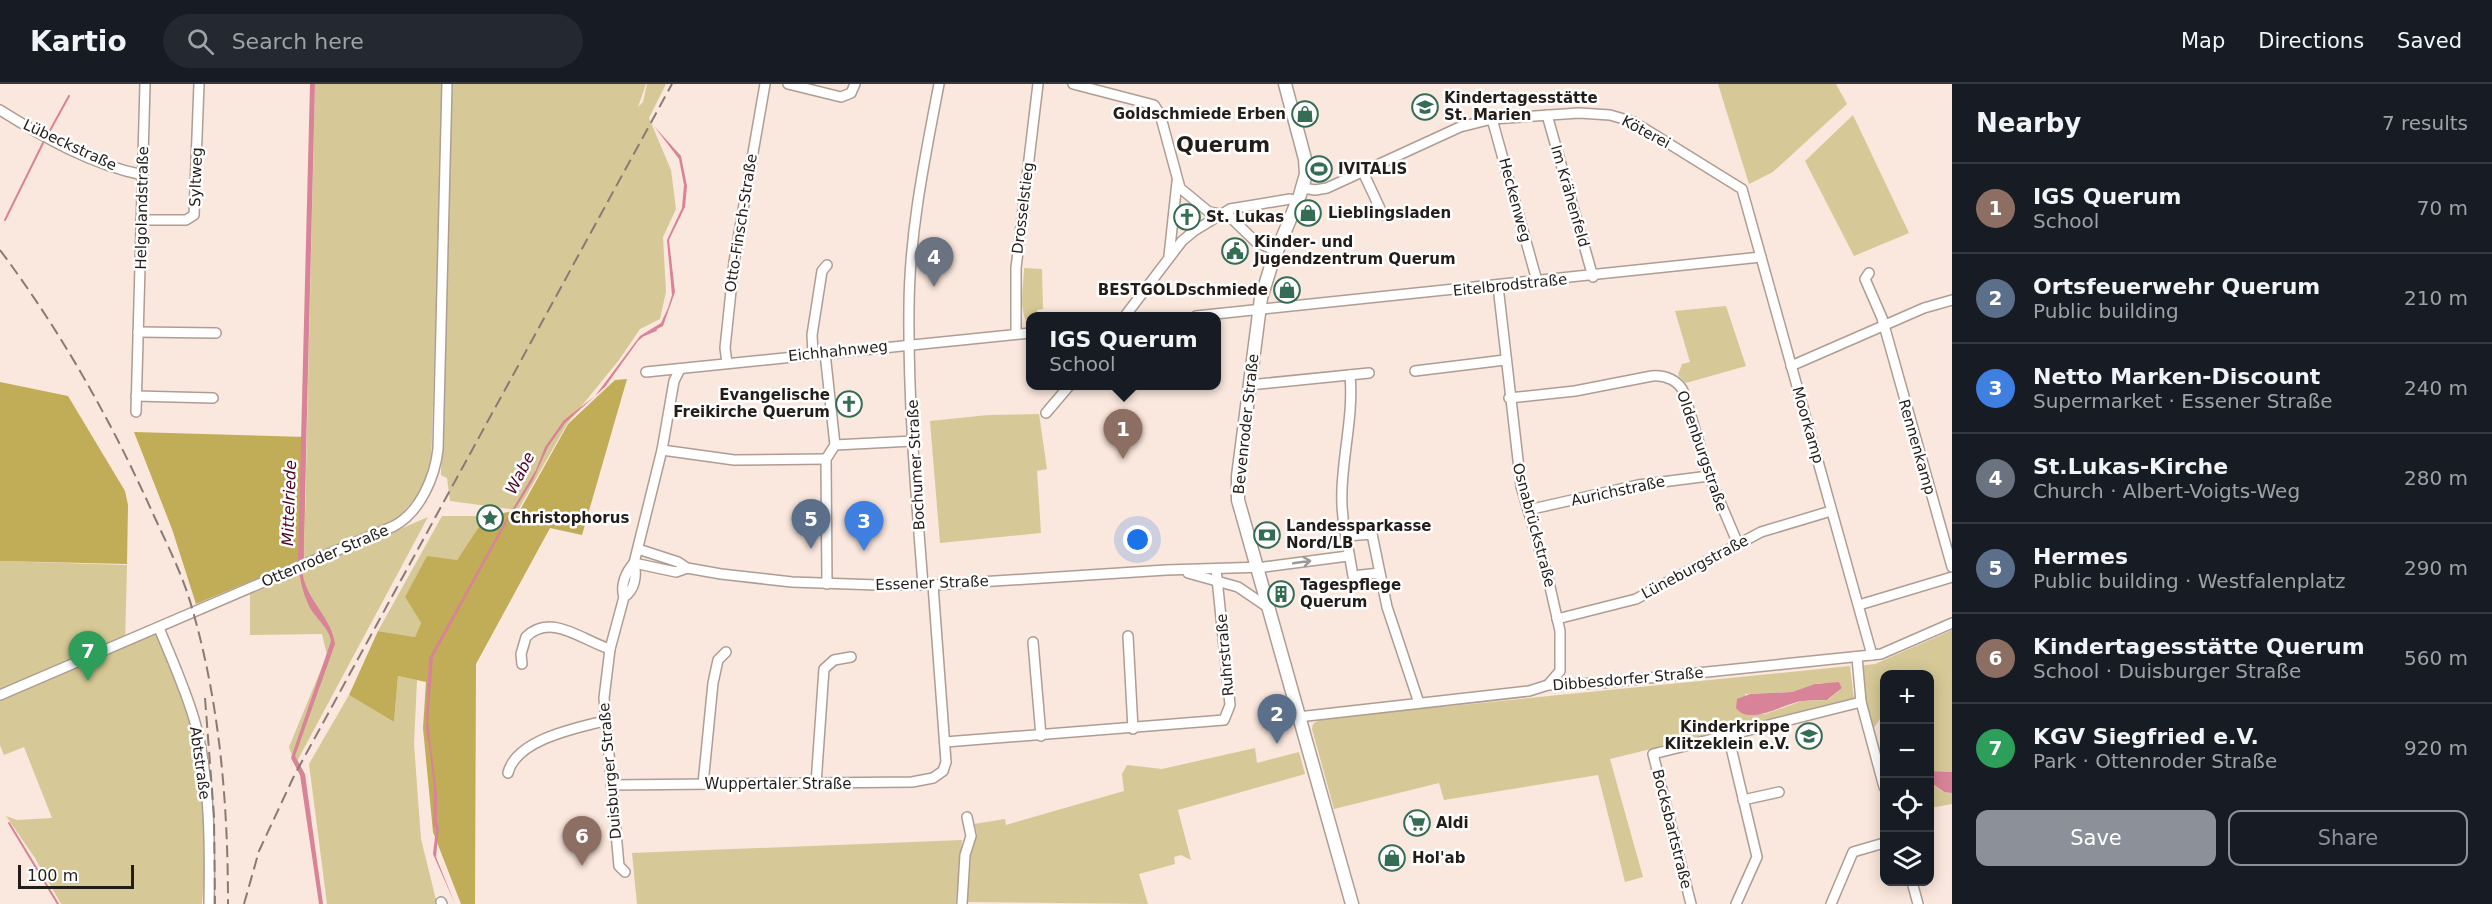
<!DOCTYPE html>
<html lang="en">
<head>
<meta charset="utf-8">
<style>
	:root { --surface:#171b24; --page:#242831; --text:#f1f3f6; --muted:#9ea1a6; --line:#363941; --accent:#8c9099 }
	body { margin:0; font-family:"DejaVu Sans",sans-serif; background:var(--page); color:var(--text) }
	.controls { position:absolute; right:18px; bottom:18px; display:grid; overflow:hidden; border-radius:12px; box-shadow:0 3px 15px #0003 }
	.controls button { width:54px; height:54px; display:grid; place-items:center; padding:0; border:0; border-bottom:2px solid var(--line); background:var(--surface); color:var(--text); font:30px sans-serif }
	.scale { position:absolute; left:18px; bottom:15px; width:116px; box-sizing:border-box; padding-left:6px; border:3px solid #231d19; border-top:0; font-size:16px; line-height:21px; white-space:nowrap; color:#231d19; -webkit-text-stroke:4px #fff; paint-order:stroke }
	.you { position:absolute; left:1138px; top:456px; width:21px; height:21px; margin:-15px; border:4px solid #fff; border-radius:50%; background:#1a73e8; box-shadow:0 0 0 9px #1a73e833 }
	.badge { display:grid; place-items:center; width:39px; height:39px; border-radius:50%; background:var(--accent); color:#fff; font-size:20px; font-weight:700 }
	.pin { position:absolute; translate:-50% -50px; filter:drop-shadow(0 2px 3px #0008) }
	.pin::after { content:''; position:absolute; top:32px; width:21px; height:18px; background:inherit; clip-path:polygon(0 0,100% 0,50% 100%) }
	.popup { position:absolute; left:1026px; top:228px; width:195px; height:78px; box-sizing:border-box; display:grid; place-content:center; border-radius:12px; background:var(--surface); filter:drop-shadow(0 2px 4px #0005); font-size:20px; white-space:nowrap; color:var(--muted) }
	.popup b { font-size:22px; color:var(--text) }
	.popup::after { content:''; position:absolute; left:50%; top:100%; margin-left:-12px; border:12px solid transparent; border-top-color:var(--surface) }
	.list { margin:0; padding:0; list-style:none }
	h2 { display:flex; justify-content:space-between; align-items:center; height:78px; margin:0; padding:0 24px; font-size:26px }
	h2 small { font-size:20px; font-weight:400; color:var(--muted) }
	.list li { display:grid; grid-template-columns:39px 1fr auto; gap:18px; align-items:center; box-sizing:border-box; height:90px; padding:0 24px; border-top:2px solid var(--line) }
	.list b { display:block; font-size:22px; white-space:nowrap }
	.list p { margin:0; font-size:20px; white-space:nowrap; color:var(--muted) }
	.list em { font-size:20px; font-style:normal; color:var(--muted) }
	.actions { display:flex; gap:12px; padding:18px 24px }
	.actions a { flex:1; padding:14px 0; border:2px solid var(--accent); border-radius:12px; text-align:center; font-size:21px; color:var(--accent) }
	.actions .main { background:var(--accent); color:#fff }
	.icon { flex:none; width:33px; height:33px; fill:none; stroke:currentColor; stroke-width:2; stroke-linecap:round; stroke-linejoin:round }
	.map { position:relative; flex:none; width:1952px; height:820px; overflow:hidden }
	header { display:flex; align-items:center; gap:36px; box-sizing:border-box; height:84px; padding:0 30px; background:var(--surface); border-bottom:2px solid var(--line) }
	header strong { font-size:28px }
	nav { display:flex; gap:33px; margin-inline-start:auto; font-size:21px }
	.search { width:420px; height:54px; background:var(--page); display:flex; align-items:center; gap:15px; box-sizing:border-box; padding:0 21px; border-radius:33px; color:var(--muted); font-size:22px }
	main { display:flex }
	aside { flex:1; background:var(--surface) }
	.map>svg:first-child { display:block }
</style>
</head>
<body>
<header>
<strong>Kartio</strong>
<div class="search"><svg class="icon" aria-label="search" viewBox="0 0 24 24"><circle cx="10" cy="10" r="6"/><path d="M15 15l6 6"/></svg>Search here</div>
<nav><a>Map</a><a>Directions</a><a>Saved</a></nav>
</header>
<main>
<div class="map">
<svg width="1952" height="820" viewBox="0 0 1952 820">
	<rect width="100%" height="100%" fill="#fae7dd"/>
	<g fill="#d6c997" fill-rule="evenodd">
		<path d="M315 0H443L431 382 419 409 397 436 304 475Z"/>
		<path d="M451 0H646L638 23 643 18 647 0H666L649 34 671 86 676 125 663 153 666 208 660 235 640 245 619 276 567 340 518 426 450 417 447 394 441 391Z"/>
		<path d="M1718 0H1836L1847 20 1773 88 1749 100Z"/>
		<path d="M1853 31 1909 149 1854 172 1805 77Z"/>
		<path d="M1024 184 1042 185 1043 225 1037 226 1038 232H1030V241C1017 231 1024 199 1024 184Z"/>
		<path d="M1726 222 1746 282 1686 299 1678 291 1682 280 1690 278 1675 227Z"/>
		<path d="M1039 330 1047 385 1037 387 1041 449 940 459 930 337 988 331Z"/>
		<path d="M442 432H486L457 476 427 473 405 513 421 539 415 553 378 547Z"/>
		<path d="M428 433 295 681 289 663 327 571 322 550 250 551V510Z"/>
		<path d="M0 477 127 481 125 561 156 549 190 633 196 665 204 731 205 783 202 820H61L35 774 6 732 17 736 52 734 24 663 4 671 0 661Z"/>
		<path d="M1952 546V688L1930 687V590H1884V629L1871 648 1858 582 1875 580Z"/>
		<path d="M1850 582 1854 615 1610 675 1643 793 1625 798 1598 691 1444 716 1439 699 1334 725 1312 645 1313 640 1320 635ZM1839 598 1842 604 1828 616 1802 617 1765 630H1749L1745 610 1792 608 1819 599 1830 601Z"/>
		<path d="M398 592 417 596 414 660 421 755 437 820H327L309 680 349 611 394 638Z"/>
		<path d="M1255 664 1257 679 1299 668 1305 690 1178 726 1191 776 1181 771 1174 773 1175 780 1139 790 1148 820 966 818 968 778 977 749 974 740 1005 735 1006 741 1124 707 1122 690 1127 681 1162 685Z"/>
		<path d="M1930 698 1943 708 1952 709V720L1930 724Z"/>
		<path d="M962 756 956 820H637L632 769Z"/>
	</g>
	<g fill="#c1ac58">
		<path d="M627 295 582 451 550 444 476 580 475 820H461L433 748 423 644 426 598 398 592 394 638 349 611 378 547 415 553 421 539 405 513 427 472 457 476 486 432 520 426 568 340 615 296Z"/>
		<path d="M0 298 68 312 125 407 128 421 127 480 0 477Z"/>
		<path d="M134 348 306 353 304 475 196 520 172 445Z"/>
	</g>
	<g fill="#d88397">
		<path d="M310 0H315L303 492C308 517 332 535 335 560L295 672 305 690 323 820H319L300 691 291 674 331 557C330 545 315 534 309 522 302 507 299 492 298 476Z"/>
		<path d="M654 42 681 72 687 102 685 123 669 156 675 208 663 242 645 251 638 257 605 303 565 339 548 363 533 396 507 438 433 573 428 638 437 710V740L439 743 436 773 455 820 433 770 436 744 433 742 434 703 426 635 429 574 500 446 536 386 545 363 564 336 595 312 640 252 661 239 668 224 672 211 667 156 682 124 684 101 679 75Z"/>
		<path d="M1839 598 1842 604 1827 616C1820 616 1811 616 1803 617 1786 618 1750 643 1736 624L1737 615 1750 610 1792 608 1815 600Z"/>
		<path d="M1930 687 1952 688V709L1944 708 1930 698Z"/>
	</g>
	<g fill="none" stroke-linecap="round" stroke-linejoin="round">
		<g stroke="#d88397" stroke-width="2">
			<path d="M48 50 69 12"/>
			<path d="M5 136 45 55"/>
			<path d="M644 251 656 246"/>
			<path d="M427 641 428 656"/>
			<path d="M9 739 58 820"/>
		</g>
		<g stroke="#ae9d93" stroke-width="12">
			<g id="minor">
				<path d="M788 0 841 13 851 9 855 0"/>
				<path d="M1073 0 1154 21 1160 30 1180 104 1209 128 1229 132 1256 158 1277 167"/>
				<path d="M0 26C43 53 92 81 143 91"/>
				<path d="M1547 31 1593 193"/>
				<path d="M1492 35 1537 197"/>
				<path d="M1363 88 1383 131"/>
				<path d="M1303 104 1315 106 1327 104 1460 43 1492 35 1579 29 1610 31 1634 38 1742 105 1872 571"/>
				<path d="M141 136H186L194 131 199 0"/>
				<path d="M1169 172 1177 98"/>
				<path d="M1869 189 1865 195 1882 234 1952 483"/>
				<path d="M1498 202 1521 402 1548 494 1560 547V587L1548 601"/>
				<path d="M1125 232 1182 157 1194 147 1230 125 1290 115 1298 117"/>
				<path d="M1196 232 1761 173"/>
				<path d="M138 248 216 249"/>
				<path d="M1016 249V184L1038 0"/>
				<path d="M825 269 835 361 826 375 827 500"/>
				<path d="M813 270 812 251 822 187 827 181"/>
				<path d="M727 279 725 264 734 178 765 0"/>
				<path d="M1791 282 1924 224 1952 216"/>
				<path d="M1415 287 1505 276"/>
				<path d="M646 288 1030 249"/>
				<path d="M1249 301 1369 289"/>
				<path d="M136 312 213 314"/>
				<path d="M1509 314 1575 307 1652 292C1665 291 1679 296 1684 309L1709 392 1738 460"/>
				<path d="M136 328 145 0"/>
				<path d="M1046 329 1069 302"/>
				<path d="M835 361 913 357"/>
				<path d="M662 366 734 376 826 375"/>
				<path d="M1528 426 1638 401 1709 392"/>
				<path d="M1346 452C1333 397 1355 345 1350 291"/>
				<path d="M638 465 678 478 687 484 721 490 792 498 877 501H933L1166 486 1264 483 1348 472"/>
				<path d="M634 479 676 488 687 484"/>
				<path d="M1188 489 1238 503 1266 522"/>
				<path d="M1379 489 1353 492 1346 452 1372 450 1387 523 1419 619"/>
				<path d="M923 501C916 410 908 317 909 225 909 150 925 73 939 0"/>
				<path d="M624 513C635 506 637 491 634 479L662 366 674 297 680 285"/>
				<path d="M1859 521 1952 493"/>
				<path d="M1557 535 1636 515 1761 448 1831 427"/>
				<path d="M159 544C172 576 187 608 196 642 210 695 210 766 209 820"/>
				<path d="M1128 552 1133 645"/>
				<path d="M1033 558 1041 652"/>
				<path d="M522 580 521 570 526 553C551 528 583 557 610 565"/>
				<path d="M0 611 394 442C420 428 435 393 438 365L447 0"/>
				<path d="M1861 618 1884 703"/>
				<path d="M1298 633 1529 607 1548 601 1600 599 1881 570 1952 539"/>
				<path d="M1728 651 1757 773 1736 820"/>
				<path d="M945 658 1224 636 1230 621 1216 485"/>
				<path d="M508 689C516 656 575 644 604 637"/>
				<path d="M703 700 713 599 718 576 726 568"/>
				<path d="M816 700 824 585 834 576 851 573"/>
				<path d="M611 701 912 698 933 694 943 687 946 678 933 501"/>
				<path d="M1743 716 1779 708"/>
				<path d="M625 788 619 782 604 614 610 565 624 513C620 501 626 488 634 479"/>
				<path d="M1912 798 1918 820"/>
				<path d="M441 818 442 820"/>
				<path d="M962 820 965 771 971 752 967 733"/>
				<path d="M1691 820 1653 670 1861 618 1857 573"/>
				<path d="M1831 820 1853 768 1884 759"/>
			</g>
		</g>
		<g stroke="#ae9d93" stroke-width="15">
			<path id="major" d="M1285 0 1305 75 1306 90 1300 111 1272 179 1261 214 1238 392V416L1352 820"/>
		</g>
		<use href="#minor" stroke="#fff" stroke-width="9"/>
		<use href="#major" stroke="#fff" stroke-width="12"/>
		<g stroke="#887b75" stroke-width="2" stroke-dasharray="12 6" stroke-linecap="butt">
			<path d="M0 166C62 249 112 338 154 432 168 462 183 492 192 524 220 620 228 721 228 820"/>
			<path d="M205 614 214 732 215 820"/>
			<path d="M244 820 259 767 294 692 672 0"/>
		</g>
	</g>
	<defs><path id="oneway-shaft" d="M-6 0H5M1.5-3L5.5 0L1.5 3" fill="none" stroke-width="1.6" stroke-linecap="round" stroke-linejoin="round" transform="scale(1.5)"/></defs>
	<use stroke="#9c9998" href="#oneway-shaft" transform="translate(1302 478) rotate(-8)"/>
	<defs>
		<g id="school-ring" transform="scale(1.35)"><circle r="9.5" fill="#fff" stroke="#346c54" stroke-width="1.5"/><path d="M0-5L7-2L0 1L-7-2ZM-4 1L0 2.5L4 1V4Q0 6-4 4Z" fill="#346c54"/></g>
		<g id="shop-ring" transform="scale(1.35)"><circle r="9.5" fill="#fff" stroke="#346c54" stroke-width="1.5"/><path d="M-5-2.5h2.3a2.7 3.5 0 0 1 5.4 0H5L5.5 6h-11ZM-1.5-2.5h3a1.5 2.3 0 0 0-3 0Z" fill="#346c54"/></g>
		<g id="stadium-ring" transform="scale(1.35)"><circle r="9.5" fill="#fff" stroke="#346c54" stroke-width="1.5"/><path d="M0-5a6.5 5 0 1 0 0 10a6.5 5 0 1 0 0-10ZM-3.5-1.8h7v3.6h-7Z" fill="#346c54"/></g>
		<g id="church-ring" transform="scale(1.35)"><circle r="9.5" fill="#fff" stroke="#346c54" stroke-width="1.5"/><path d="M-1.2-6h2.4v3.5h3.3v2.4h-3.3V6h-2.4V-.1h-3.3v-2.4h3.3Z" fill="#346c54"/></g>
		<g id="civic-ring" transform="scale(1.35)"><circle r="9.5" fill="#fff" stroke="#346c54" stroke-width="1.5"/><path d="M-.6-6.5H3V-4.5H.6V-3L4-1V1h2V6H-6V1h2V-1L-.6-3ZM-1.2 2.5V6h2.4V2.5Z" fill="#346c54"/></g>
		<g id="sight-ring" transform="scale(1.35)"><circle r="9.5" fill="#fff" stroke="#346c54" stroke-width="1.5"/><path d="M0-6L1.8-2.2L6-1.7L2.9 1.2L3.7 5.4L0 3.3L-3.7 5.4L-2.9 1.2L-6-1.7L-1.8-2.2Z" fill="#346c54"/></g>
		<g id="bank-ring" transform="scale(1.35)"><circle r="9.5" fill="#fff" stroke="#346c54" stroke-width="1.5"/><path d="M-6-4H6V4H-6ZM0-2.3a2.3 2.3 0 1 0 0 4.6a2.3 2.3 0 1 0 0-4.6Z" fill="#346c54"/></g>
		<g id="building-ring" transform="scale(1.35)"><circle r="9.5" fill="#fff" stroke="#346c54" stroke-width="1.5"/><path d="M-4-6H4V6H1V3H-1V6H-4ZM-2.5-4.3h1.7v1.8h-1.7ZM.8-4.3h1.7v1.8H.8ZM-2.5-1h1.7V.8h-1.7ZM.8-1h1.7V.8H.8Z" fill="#346c54"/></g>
		<g id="supermarket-ring" transform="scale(1.35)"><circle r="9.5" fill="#fff" stroke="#346c54" stroke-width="1.5"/><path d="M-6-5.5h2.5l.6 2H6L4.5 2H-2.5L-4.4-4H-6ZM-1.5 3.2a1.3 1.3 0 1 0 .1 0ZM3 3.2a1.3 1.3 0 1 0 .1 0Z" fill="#346c54"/></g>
	</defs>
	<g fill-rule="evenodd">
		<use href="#school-ring" x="1425" y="23"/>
		<use href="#shop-ring" x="1305" y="30"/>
		<use href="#stadium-ring" x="1319" y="85"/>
		<use href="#shop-ring" x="1308" y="129"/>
		<use href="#church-ring" x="1187" y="133"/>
		<use href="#civic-ring" x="1235" y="167"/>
		<use href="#shop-ring" x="1287" y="206"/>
		<use href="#church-ring" x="849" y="320"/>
		<use href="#sight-ring" x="490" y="434"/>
		<use href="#bank-ring" x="1267" y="451"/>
		<use href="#building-ring" x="1281" y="510"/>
		<use href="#school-ring" x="1809" y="652"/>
		<use href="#supermarket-ring" x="1417" y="739"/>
		<use href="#shop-ring" x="1392" y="774"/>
	</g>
	<g text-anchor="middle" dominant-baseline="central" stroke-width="5" stroke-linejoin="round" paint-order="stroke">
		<g font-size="15" font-weight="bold" fill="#231d19" stroke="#fff" text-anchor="start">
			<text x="1444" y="14">Kindertagesstätte<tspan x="1444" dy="17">St. Marien</tspan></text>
			<text x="1286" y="30" text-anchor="end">Goldschmiede Erben</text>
			<text x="1338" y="85">IVITALIS</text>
			<text x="1328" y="129">Lieblingsladen</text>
			<text x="1206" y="133">St. Lukas</text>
			<text x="1254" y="158">Kinder- und<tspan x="1254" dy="17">Jugendzentrum Querum</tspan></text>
			<text x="1268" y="206" text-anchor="end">BESTGOLDschmiede</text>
			<text x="830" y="311" text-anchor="end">Evangelische<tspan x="830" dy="17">Freikirche Querum</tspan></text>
			<text x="510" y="434">Christophorus</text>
			<text x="1286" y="442">Landessparkasse<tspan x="1286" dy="17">Nord/LB</tspan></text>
			<text x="1300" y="501">Tagespflege<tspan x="1300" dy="17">Querum</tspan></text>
			<text x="1790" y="643" text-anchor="end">Kinderkrippe<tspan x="1790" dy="17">Klitzeklein e.V.</tspan></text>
			<text x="1436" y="739">Aldi</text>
			<text x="1412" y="774">Hol'ab</text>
		</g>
		<g font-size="15" fill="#231d19" stroke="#fff">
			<text transform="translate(1646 48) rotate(28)">Köterei</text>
			<text transform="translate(70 61) rotate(25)">Lübeckstraße</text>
			<text transform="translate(196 93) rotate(-88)">Syltweg</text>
			<text transform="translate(1570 112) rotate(74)">Im Krähenfeld</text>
			<text transform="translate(1515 116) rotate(75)">Heckenweg</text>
			<text transform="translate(142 124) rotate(-89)">Helgolandstraße</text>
			<text transform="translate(1023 124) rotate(-83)">Drosselstieg</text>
			<text transform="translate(741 139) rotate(-81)">Otto-Finsch-Straße</text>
			<text transform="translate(1510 201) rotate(-6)">Eitelbrodstraße</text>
			<text transform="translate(838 267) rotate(-6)">Eichhahnweg</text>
			<text transform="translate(1246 340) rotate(-84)">Bevenroder Straße</text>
			<text transform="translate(1808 341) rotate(74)">Moorkamp</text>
			<text transform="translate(1917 363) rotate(74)">Rennenkamp</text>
			<text transform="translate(1702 367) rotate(71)">Oldenburgstraße</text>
			<text transform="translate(916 381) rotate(-93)">Bochumer Straße</text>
			<text transform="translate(1618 407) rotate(-12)">Aurichstraße</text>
			<text transform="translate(1534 441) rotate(75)">Osnabrückstraße</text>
			<text transform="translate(325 472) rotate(-23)">Ottenroder Straße</text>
			<text transform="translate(1695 483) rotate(-28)">Lüneburgstraße</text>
			<text transform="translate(932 499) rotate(-2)">Essener Straße</text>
			<text transform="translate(1225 571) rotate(-95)">Ruhrstraße</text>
			<text transform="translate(1628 595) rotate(-5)">Dibbesdorfer Straße</text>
			<text transform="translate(200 679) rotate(82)">Abtstraße</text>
			<text transform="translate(610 687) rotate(-95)">Duisburger Straße</text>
			<text x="778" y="700">Wuppertaler Straße</text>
			<text transform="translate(1672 745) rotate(76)">Bocksbartstraße</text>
		</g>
		<g font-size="16" font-style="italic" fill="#510222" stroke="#fff">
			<text transform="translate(520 389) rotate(-63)">Wabe</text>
			<text transform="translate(289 419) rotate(-88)">Mittelriede</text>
		</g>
		<g font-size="21" font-weight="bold" fill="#231d19" stroke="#fff">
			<text x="1223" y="61">Querum</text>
		</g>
	</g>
</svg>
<div class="controls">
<button>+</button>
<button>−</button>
<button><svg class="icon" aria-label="locate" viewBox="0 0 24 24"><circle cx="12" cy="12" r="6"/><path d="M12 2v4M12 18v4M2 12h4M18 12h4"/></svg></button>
<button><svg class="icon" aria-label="layers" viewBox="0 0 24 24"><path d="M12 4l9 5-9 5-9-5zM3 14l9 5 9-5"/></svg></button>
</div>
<div class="scale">100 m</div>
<div class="you"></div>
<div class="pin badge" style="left:1123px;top:375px;background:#8d6e63">1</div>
<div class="popup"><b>IGS Querum</b>School</div>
<div class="pin badge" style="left:1277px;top:660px;background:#5c6f8a">2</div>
<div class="pin badge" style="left:864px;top:467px;background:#3f7fe0">3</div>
<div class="pin badge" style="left:934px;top:203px;background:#6b7280">4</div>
<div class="pin badge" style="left:811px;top:465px;background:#5c6f8a">5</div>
<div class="pin badge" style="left:582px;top:782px;background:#8d6e63">6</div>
<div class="pin badge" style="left:88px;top:597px;background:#2e9e5b">7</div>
</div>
<aside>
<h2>Nearby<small>7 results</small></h2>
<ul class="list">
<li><span class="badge" style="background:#8d6e63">1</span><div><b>IGS Querum</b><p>School</p></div><em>70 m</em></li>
<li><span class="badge" style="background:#5c6f8a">2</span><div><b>Ortsfeuerwehr Querum</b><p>Public building</p></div><em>210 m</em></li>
<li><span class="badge" style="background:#3f7fe0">3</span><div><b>Netto Marken-Discount</b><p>Supermarket · Essener Straße</p></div><em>240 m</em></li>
<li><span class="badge" style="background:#6b7280">4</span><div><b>St.Lukas-Kirche</b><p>Church · Albert-Voigts-Weg</p></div><em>280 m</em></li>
<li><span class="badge" style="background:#5c6f8a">5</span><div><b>Hermes</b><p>Public building · Westfalenplatz</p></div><em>290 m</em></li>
<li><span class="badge" style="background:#8d6e63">6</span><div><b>Kindertagesstätte Querum</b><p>School · Duisburger Straße</p></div><em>560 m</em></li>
<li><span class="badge" style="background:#2e9e5b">7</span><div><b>KGV Siegfried e.V.</b><p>Park · Ottenroder Straße</p></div><em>920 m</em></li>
</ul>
<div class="actions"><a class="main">Save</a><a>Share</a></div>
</aside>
</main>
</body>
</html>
